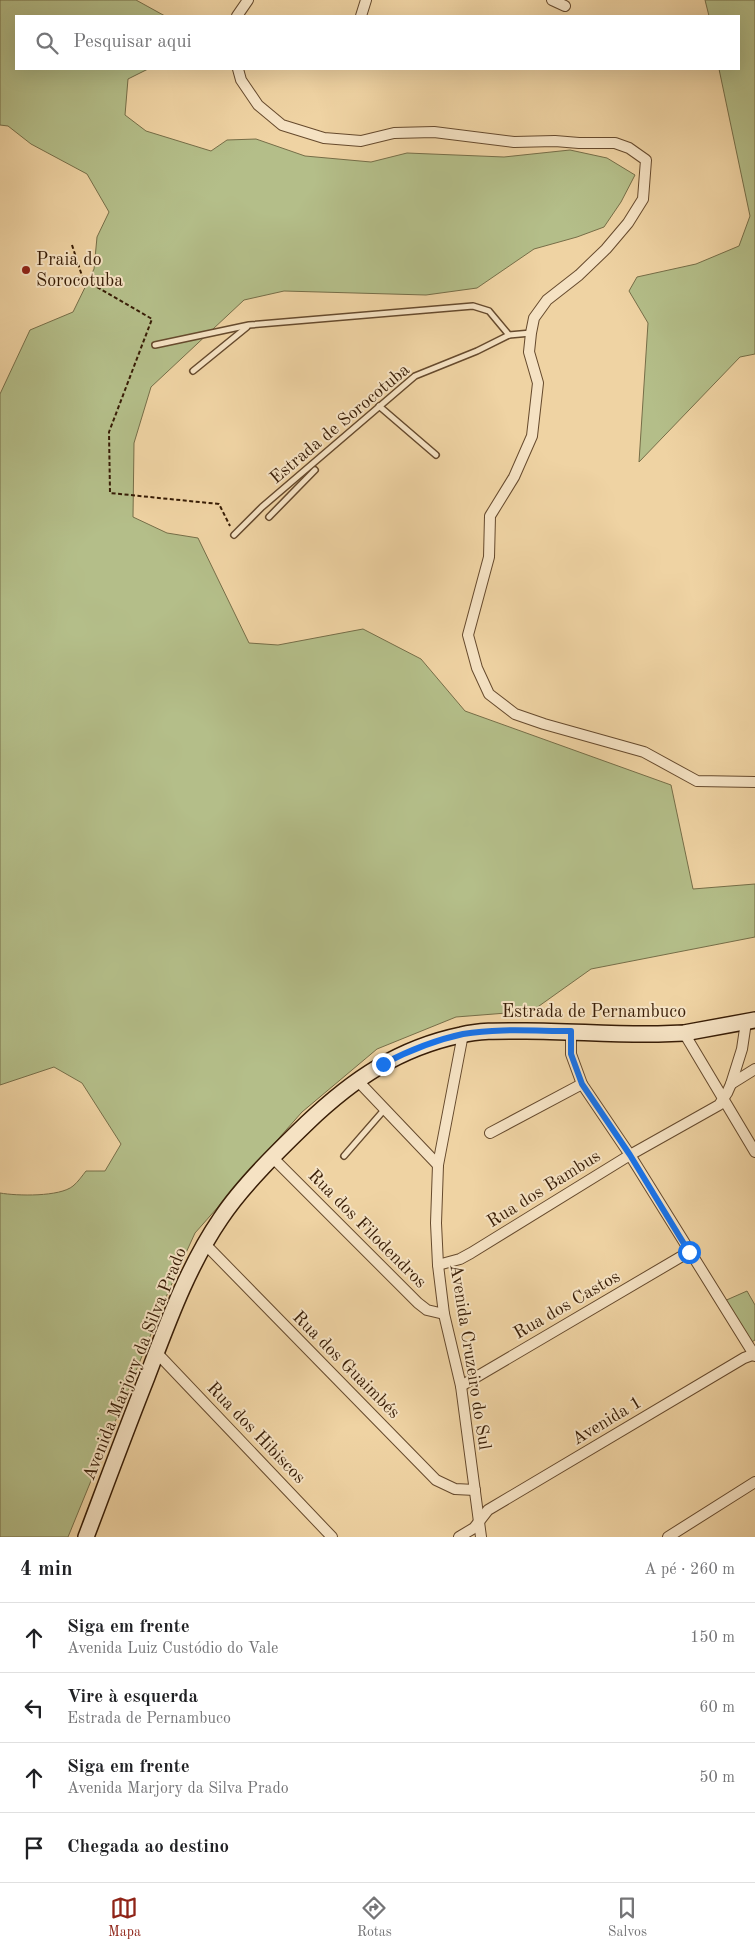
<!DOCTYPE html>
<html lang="pt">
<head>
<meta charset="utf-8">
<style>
	:root { --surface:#fff; --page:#f2f2f2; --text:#202124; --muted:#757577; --line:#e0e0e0; --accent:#8f2418 }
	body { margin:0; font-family:"Old Standard TT",serif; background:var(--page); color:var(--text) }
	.stop { position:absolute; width:15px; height:15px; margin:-11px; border:4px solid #1a73e8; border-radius:50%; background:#fff }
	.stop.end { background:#1a73e8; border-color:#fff; box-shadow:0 1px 5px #0008 }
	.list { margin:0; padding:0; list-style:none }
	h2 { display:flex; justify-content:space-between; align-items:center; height:65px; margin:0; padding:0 20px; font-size:21px }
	h2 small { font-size:16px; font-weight:400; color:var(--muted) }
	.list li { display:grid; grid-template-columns:32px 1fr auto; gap:15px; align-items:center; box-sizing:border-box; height:70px; padding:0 20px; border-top:1px solid var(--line) }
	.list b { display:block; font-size:19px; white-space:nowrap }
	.list p { margin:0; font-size:16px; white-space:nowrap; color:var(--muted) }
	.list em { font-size:16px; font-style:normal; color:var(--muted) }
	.icon { flex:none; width:28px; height:28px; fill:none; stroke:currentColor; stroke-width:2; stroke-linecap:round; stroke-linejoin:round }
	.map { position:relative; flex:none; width:755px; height:1537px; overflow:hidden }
	.search { position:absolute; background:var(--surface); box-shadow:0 5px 20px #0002; left:15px; right:15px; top:15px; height:55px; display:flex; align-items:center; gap:12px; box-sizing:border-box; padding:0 18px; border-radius:0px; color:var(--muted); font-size:19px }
	.sheet { height:345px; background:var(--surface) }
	nav { display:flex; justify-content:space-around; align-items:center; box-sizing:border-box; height:70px; border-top:1px solid var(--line); background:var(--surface); font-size:14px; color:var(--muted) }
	nav a { display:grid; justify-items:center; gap:2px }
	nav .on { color:var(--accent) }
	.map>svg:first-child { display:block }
</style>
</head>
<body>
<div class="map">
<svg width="755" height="1537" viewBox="0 0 755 1537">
	<rect width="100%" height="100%" fill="#efd3a3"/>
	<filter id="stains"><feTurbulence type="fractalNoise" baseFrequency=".004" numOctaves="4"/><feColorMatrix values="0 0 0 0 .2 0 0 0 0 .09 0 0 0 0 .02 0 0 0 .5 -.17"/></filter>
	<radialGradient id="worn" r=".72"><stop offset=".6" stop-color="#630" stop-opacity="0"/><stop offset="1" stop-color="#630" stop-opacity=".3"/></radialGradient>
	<g fill="#b4be89" stroke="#766e48">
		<path d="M0 0H136L165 16H16V69H148L128 79 125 115 146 131 211 151 227 140 256 139 305 156 371 162 407 153 504 157 570 150 607 158 635 175 621 202 604 227 577 237 534 249 477 288 426 295 284 291 244 300 151 387 134 443 133 517 167 533 198 538 249 643 278 645 363 629 421 659 465 711 671 785 693 889 755 884V937L591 969 532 1011 456 1017 377 1049 302 1112 195 1233 169 1290 68 1537H0V1193C17 1196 60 1197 73 1186 78 1182 82 1176 86 1171H105L121 1144 82 1083 54 1067 0 1085V394L30 330 73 312 94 269 97 237 109 212 87 174 31 144 8 126 0 125Z"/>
		<path d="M705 0H755V354L740 357 639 462 648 323 629 291 637 277 696 264 739 246 750 216 719 69H739V16H709Z"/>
		<path d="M747 1291 755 1305V1340L747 1345 722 1302Z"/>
	</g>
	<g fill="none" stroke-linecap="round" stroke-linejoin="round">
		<g stroke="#664a2d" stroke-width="8">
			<g id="lane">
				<path d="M155 345 249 325 473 306 489 311 509 335"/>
				<path d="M193 371 247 327"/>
				<path d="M379 406 436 455"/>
				<path d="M269 517 315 470"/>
				<path d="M234 535 262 507 415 376 477 351 509 335 531 333"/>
				<path d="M344 1156 384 1110"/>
			</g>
		</g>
		<g stroke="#664a2d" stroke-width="12">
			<g id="street">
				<path d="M552 0 565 6"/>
				<path d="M237 16 248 0"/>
				<path d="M361 16 366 0"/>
				<path d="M238 69 241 80 258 105 282 125 324 138 361 141 394 133 434 132 514 142 555 141 579 143H615L629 148 646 160 643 199 628 223 606 249 579 275 547 300 534 318 531 333 529 352 538 383 532 436 514 477 490 516 489 557 468 635 477 668 489 694 515 714 544 724 644 752 697 781 755 782"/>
				<path d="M571 1031V1054L582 1084 630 1155 755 1356"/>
				<path d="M684 1033 755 1152"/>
				<path d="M463 1034 438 1165 436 1223 438 1265 444 1314 461 1386 481 1537"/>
				<path d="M357 1080 438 1165"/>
				<path d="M731 1084 755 1069"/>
				<path d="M490 1133 582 1084"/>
				<path d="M273 1158 418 1303 427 1310 444 1314"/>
				<path d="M204 1243 436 1480 455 1489 475 1490"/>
				<path d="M438 1265 460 1259 471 1253 630 1155 719 1105 727 1093 731 1084 742 1049 746 1022"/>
				<path d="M156 1352 332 1537"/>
				<path d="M461 1386 689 1252"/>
				<path d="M459 1537 474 1528 488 1510 744 1358 755 1354"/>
				<path d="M668 1537 755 1482"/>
			</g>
		</g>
		<g stroke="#381d06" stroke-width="18">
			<path id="secondary" d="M86 1537C106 1484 126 1430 147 1377 168 1322 188 1266 221 1218 242 1186 280 1149 307 1123 353 1079 399 1048 461 1035 482 1030 504 1031 526 1031 570 1031 614 1035 658 1034L684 1033 755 1020"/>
		</g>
		<path stroke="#381d06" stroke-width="2" stroke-dasharray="4 2.5" stroke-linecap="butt" d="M72 245 83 279 152 319 109 432 110 493 219 504 230 526"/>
		<use href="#lane" stroke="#f5e2c3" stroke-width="5"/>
		<use href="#street" stroke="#f5e2c3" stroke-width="10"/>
		<use href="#secondary" stroke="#f5e2c3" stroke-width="15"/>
	</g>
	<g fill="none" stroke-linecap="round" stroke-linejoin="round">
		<path stroke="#1a73e8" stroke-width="6" d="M383 1064C408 1051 435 1040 463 1034 498 1028 535 1031 571 1031V1054L582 1084 630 1155 689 1252"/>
	</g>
	<circle fill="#8f2418" stroke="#f5e2c3" stroke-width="2" cx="26" cy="270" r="5"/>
	<g text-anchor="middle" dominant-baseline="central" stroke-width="4" stroke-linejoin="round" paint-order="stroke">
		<g font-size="18" fill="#381d06" stroke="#f5e2c3" text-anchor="start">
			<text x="36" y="260">Praia do<tspan x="36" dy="21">Sorocotuba</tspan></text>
		</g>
		<g font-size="18" fill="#381d06" stroke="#f5e2c3">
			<text transform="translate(340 424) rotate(-40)">Estrada de Sorocotuba</text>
			<text x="594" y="1012">Estrada de Pernambuco</text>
			<text transform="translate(544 1189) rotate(-32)">Rua dos Bambus</text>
			<text transform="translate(367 1229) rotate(45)">Rua dos Filodendros</text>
			<text transform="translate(567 1305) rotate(-30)">Rua dos Castos</text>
			<text transform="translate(470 1357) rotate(81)">Avenida Cruzeiro do Sul</text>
			<text transform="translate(135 1364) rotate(-68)">Avenida Marjory da Silva Prado</text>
			<text transform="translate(346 1365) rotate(45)">Rua dos Guaimbés</text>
			<text transform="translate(607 1421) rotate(-31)">Avenida 1</text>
			<text transform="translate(256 1433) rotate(46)">Rua dos Hibiscos</text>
		</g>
	</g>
	<rect width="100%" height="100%" filter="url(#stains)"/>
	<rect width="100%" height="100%" fill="url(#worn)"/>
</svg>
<div class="stop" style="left:689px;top:1252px"></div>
<div class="stop end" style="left:383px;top:1064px"></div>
<div class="search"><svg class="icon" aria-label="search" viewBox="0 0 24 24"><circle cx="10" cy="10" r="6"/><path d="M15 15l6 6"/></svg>Pesquisar aqui</div>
</div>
<section class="sheet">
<h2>4 min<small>A pé · 260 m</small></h2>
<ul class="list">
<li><svg class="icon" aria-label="ahead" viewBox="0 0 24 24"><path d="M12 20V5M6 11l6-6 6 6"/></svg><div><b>Siga em frente</b><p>Avenida Luiz Custódio do Vale</p></div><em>150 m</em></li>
<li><svg class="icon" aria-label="left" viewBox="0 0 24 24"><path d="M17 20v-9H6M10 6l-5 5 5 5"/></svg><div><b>Vire à esquerda</b><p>Estrada de Pernambuco</p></div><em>60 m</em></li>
<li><svg class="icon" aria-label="ahead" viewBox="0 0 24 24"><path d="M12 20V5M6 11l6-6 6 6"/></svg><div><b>Siga em frente</b><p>Avenida Marjory da Silva Prado</p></div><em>50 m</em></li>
<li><svg class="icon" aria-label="arrive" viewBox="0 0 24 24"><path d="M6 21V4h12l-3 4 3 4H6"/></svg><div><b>Chegada ao destino</b></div></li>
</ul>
</section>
<nav>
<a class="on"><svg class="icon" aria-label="map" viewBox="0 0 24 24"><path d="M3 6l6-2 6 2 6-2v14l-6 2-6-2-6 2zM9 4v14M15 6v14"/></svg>Mapa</a>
<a><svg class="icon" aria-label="directions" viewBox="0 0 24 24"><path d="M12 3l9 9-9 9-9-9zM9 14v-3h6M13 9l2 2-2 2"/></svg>Rotas</a>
<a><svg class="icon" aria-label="saved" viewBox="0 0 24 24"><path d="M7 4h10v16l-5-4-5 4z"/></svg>Salvos</a>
</nav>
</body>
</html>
